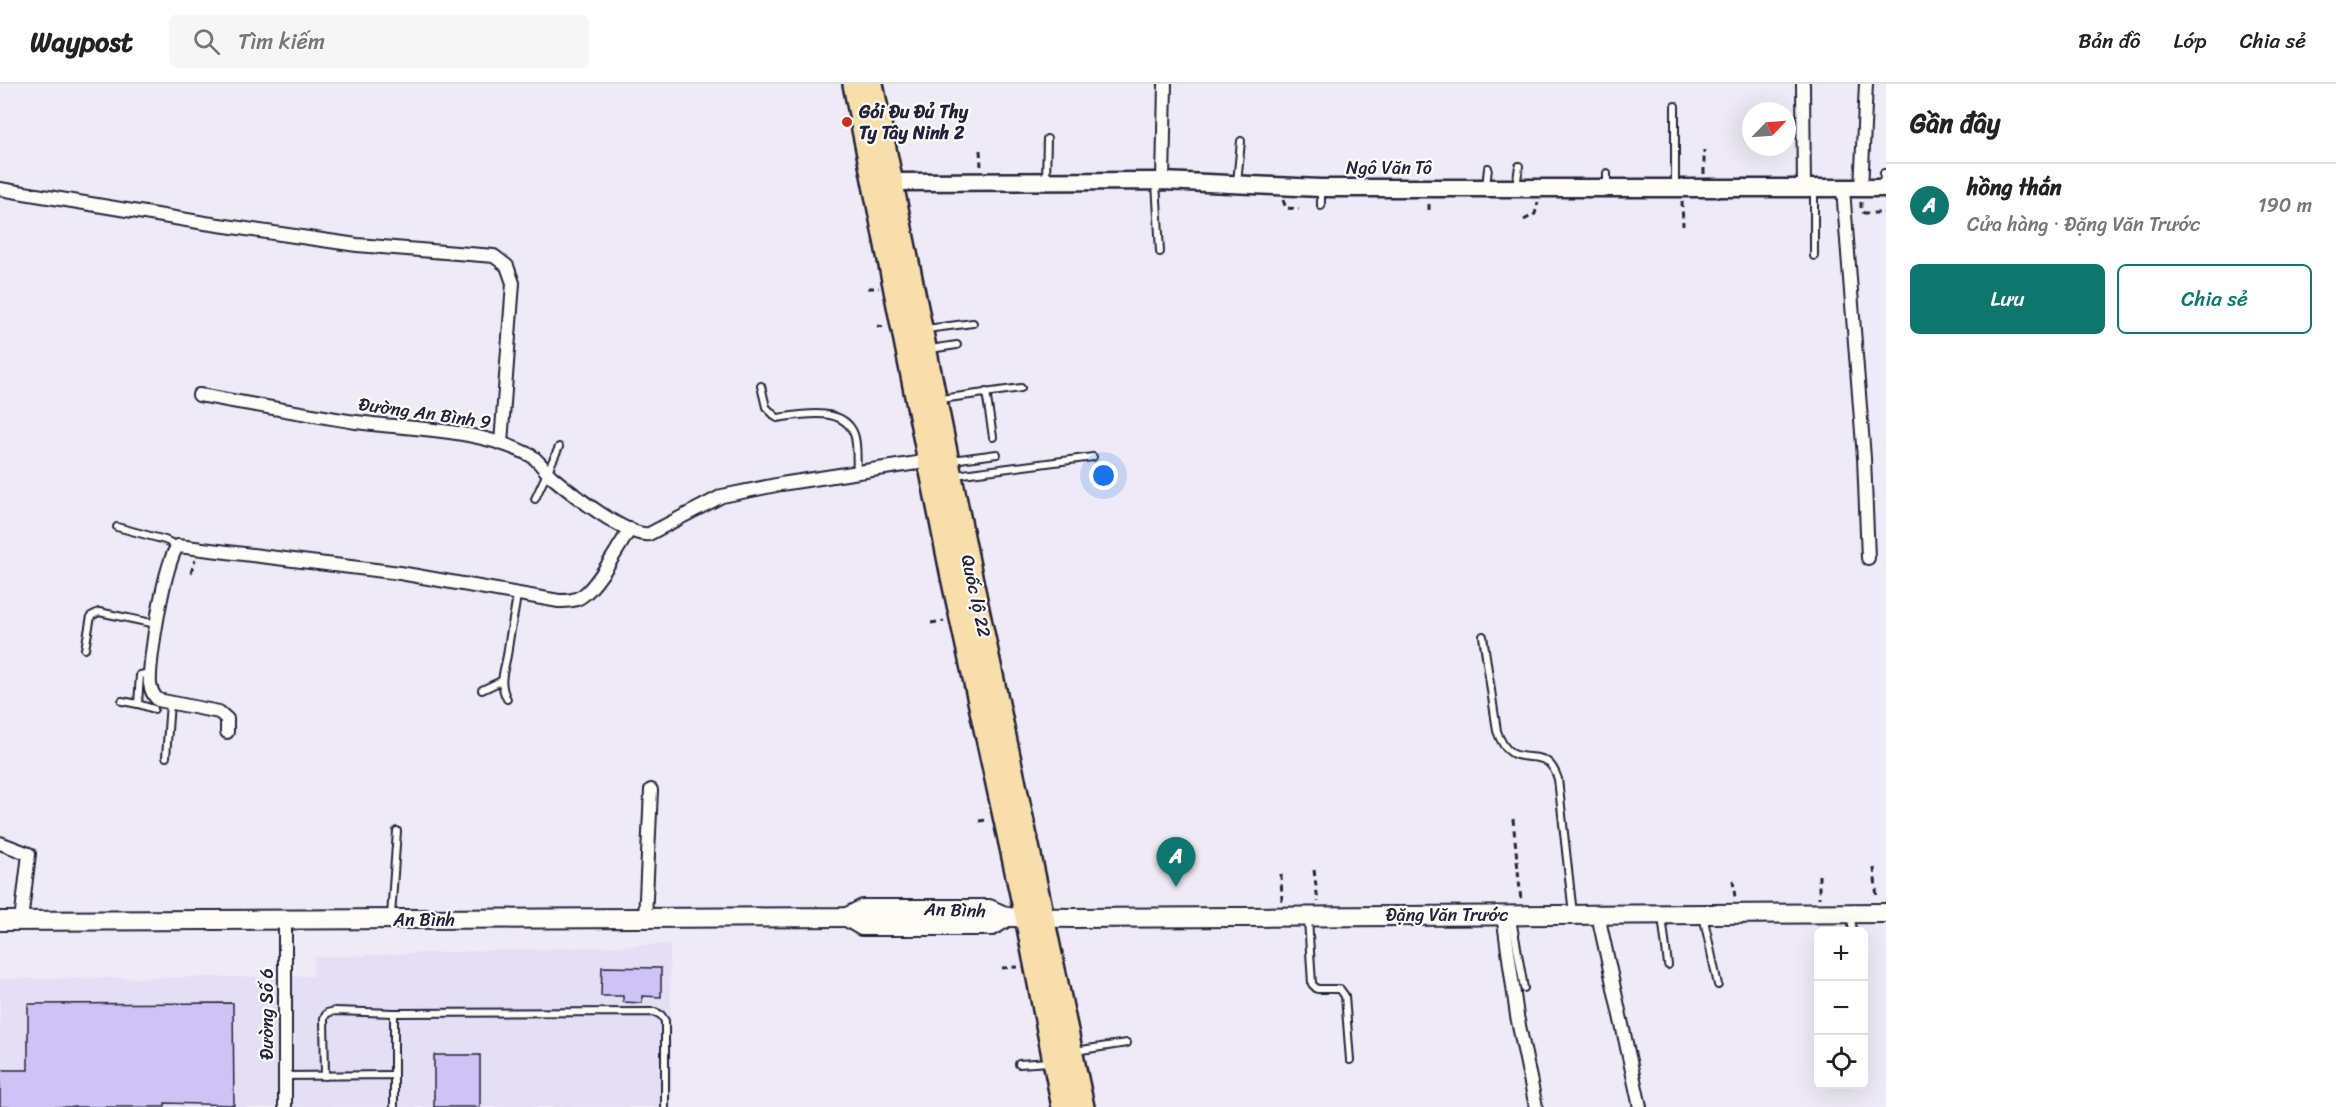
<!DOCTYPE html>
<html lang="vi">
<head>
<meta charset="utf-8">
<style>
	:root { --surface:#fff; --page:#f6f6f6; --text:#222; --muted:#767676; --line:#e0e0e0; --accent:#0f766e }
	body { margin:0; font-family:Sriracha,sans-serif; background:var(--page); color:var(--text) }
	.controls { position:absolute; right:18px; bottom:18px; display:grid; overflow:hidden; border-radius:9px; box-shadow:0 6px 24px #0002 }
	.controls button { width:54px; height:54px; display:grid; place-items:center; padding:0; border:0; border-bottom:2px solid var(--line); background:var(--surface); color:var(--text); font:30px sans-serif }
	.compass { position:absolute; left:1742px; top:18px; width:54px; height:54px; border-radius:50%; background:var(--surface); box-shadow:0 6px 24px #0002; rotate:65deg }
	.you { position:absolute; left:1104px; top:392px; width:21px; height:21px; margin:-15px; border:4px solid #fff; border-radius:50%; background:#1a73e8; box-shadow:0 0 0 9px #1a73e833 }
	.badge { display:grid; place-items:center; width:39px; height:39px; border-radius:50%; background:var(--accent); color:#fff; font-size:20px; font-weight:700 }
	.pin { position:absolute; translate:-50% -50px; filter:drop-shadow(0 2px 3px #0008) }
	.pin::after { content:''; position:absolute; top:32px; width:21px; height:18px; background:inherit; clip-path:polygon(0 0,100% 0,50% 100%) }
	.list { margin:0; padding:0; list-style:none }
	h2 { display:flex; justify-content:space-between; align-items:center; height:78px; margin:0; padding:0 24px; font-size:26px }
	h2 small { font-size:20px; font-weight:400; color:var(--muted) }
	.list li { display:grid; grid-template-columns:39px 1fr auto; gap:18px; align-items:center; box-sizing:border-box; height:84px; padding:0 24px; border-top:2px solid var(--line) }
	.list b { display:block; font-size:22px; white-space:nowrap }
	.list p { margin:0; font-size:20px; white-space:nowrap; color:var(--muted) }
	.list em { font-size:20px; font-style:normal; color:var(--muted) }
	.actions { display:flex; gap:12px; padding:18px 24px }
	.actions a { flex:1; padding:14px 0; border:2px solid var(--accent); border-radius:9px; text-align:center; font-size:21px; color:var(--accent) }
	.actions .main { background:var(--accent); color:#fff }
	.icon { flex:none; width:33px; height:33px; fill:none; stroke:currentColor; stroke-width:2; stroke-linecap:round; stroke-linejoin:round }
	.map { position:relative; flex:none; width:1886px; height:1023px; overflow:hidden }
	header { display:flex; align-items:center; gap:36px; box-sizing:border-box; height:84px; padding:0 30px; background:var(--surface); border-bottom:2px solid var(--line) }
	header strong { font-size:28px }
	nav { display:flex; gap:33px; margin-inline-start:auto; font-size:21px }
	.search { width:420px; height:54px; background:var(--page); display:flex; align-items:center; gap:15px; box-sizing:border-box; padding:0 21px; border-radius:9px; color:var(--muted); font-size:22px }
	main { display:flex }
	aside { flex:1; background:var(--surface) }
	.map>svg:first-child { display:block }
</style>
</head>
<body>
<header>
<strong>Waypost</strong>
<div class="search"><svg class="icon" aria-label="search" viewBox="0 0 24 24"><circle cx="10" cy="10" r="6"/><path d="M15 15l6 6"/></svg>Tìm kiếm</div>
<nav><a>Bản đồ</a><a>Lớp</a><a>Chia sẻ</a></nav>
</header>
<main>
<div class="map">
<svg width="1886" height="1023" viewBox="0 0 1886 1023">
	<rect width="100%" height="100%" fill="#efebf6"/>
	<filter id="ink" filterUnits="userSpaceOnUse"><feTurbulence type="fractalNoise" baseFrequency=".0167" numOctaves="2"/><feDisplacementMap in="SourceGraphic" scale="12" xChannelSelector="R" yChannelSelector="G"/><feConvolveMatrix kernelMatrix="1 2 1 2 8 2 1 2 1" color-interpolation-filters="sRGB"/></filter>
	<g filter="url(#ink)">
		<path fill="#e5dff5" d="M670 860 672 1023H0V895L313 892 314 873Z"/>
		<g fill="#cfc2f4" stroke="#22223b" stroke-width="1.5">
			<path d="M602 883 661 884V913L642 912V919L623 918V912H601Z"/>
			<path d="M233 919 234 1021 165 1019V1023H0V986H28V920Z"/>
			<rect x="434" y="971" width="46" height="52"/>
		</g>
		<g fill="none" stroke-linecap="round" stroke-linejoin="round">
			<g stroke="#22223b" stroke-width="10">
				<g id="service">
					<path d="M1675 22V103"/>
					<path d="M1046 95 1047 55"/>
					<path d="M1156 98 1160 168"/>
					<path d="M1237 99 1241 57"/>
					<path d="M1607 102V89"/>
					<path d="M1486 103 1488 84"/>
					<path d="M1516 103 1519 82"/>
					<path d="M1883 103 1884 89"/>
					<path d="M1814 105V172"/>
					<path d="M1321 122V104"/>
					<path d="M926 245 973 239"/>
					<path d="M930 265 957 261"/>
					<path d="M761 302 766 323 777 334C800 331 843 321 854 350 858 360 856 377 857 388"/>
					<path d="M986 308 993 353"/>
					<path d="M941 315 1021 304"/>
					<path d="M952 376 997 370"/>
					<path d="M955 391 1093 373"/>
					<path d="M535 415 559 363"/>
					<path d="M117 443 165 456 178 462"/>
					<path d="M1483 552 1497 647C1513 695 1544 652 1558 695L1573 830"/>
					<path d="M85 565 91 532 99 528 156 540"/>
					<path d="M150 589 140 591 138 620 154 625"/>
					<path d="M482 606 501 597"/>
					<path d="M507 615C497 596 506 584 508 565 510 547 515 529 517 510"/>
					<path d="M122 617 138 620"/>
					<path d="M166 673 170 619"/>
					<path d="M1703 831 1718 901"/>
					<path d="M391 832 397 747"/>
					<path d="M1662 832 1668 881"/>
					<path d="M1851 833 1853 848"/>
					<path d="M1308 835 1312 900 1317 905H1340L1345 912 1350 976"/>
					<path d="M1512 835 1524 904"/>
					<path d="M1075 967 1127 959"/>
					<path d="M1019 980 1050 978"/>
					<path d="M394 991V929L655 928 661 931 665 937V1023"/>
					<path d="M285 992 394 991V1023"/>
					<path d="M325 992 324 934 327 929 335 927 394 929"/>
				</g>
			</g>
			<g stroke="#22223b" stroke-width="16">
				<g id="minor">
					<path d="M1803 0 1804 105"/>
					<path d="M1163 97 1165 0"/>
					<path d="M0 105 205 139 357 161 494 172 507 182 513 199 501 359"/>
					<path d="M1843 105 1864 374 1868 474"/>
					<path d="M1861 105 1866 0"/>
					<path d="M199 311C251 320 304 330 356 338 415 346 476 344 530 371 539 376 544 386 552 393 570 408 626 453 649 450L722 412 781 400 930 377"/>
					<path d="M227 648V635L219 628 158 616C153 611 151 607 150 600 148 579 165 475 178 462L400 489 559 517C567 517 575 517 582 512 597 503 619 462 630 445"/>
					<path d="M0 759 29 770 21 837"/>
					<path d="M1503 831 1517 932 1536 1023"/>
					<path d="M1598 831 1640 1023"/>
					<path d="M645 835 651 706"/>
					<path d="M285 1023V836"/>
				</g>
			</g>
			<g stroke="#22223b" stroke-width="21">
				<path id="tertiary" d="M893 98 1163 97 1321 104H1886"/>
			</g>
			<g stroke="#22223b" stroke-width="22">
				<g id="secondary">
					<path d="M847 833 862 842H992L1007 833"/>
					<path d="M0 837 847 833 863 825H989L1007 833 1072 834 1886 829"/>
				</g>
			</g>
			<g stroke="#22223b" stroke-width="26">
				<g id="trunk">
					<path d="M854 0 952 493 1026 833 1063 1023"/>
					<path d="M872 0 970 487 1083 1023"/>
				</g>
			</g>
			<g stroke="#22223b" stroke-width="3" stroke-dasharray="6 4.5" stroke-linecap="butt">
				<path d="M980 66 981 82"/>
				<path d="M1704 90V66"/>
				<path d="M1283 116 1286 124 1299 125"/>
				<path d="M1682 117 1683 142"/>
				<path d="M1861 118V126L1864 129H1886"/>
				<path d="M1429 126V117"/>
				<path d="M1524 136 1535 130 1538 118"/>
				<path d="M868 204H879"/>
				<path d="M877 242 886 243"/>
				<path d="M191 489 195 476"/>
				<path d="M931 539 944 537"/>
				<path d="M1513 735 1521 817"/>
				<path d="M979 737 988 736"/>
				<path d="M1874 784 1877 815"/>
				<path d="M1314 786 1318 818"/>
				<path d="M1281 790 1282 818"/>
				<path d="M1819 791V814"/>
				<path d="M1733 796 1735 814"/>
				<path d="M1002 884 1018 883"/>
			</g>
			<use href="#service" stroke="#fdfcf7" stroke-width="6"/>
			<use href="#minor" stroke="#fdfcf7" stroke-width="12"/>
			<use href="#tertiary" stroke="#fdfcf7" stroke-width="16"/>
			<use href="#secondary" stroke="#fdfcf7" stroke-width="18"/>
			<use href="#trunk" stroke="#f8deab" stroke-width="21"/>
		</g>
	</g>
	<circle fill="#c8321e" stroke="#fdfcf7" stroke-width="2" cx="847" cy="38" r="6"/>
	<g text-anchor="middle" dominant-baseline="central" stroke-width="4.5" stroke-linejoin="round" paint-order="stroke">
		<g font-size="18" font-weight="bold" fill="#22223b" stroke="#fdfcf7" text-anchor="start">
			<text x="859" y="28">Gỏi Đu Đủ Thy<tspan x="859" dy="21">Ty Tây Ninh 2</tspan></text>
		</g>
		<g font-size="18" fill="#22223b" stroke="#fdfcf7">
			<text x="1389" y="84">Ngô Văn Tô</text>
			<text transform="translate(425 329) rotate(8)">Đường An Bình 9</text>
			<text transform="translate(976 512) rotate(78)">Quốc lộ 22</text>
			<text transform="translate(955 826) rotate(2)">An Bình</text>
			<text x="1447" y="831">Đặng Văn Trước</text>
			<text x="424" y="836">An Bình</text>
			<text transform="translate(267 930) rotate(-90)">Đường Số 6</text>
		</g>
	</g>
</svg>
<div class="controls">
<button>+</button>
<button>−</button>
<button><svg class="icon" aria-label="locate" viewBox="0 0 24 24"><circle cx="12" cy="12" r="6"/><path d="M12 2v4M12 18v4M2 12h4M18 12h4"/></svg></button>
</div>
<svg class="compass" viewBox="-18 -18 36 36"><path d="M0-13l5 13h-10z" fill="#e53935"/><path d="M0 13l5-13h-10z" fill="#767676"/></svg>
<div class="you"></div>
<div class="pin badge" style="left:1176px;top:803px">A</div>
</div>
<aside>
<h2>Gần đây<small></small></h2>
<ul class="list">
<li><span class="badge">A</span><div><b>hồng thắn</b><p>Cửa hàng · Đặng Văn Trước</p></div><em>190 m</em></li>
</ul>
<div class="actions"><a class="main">Lưu</a><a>Chia sẻ</a></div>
</aside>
</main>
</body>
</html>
